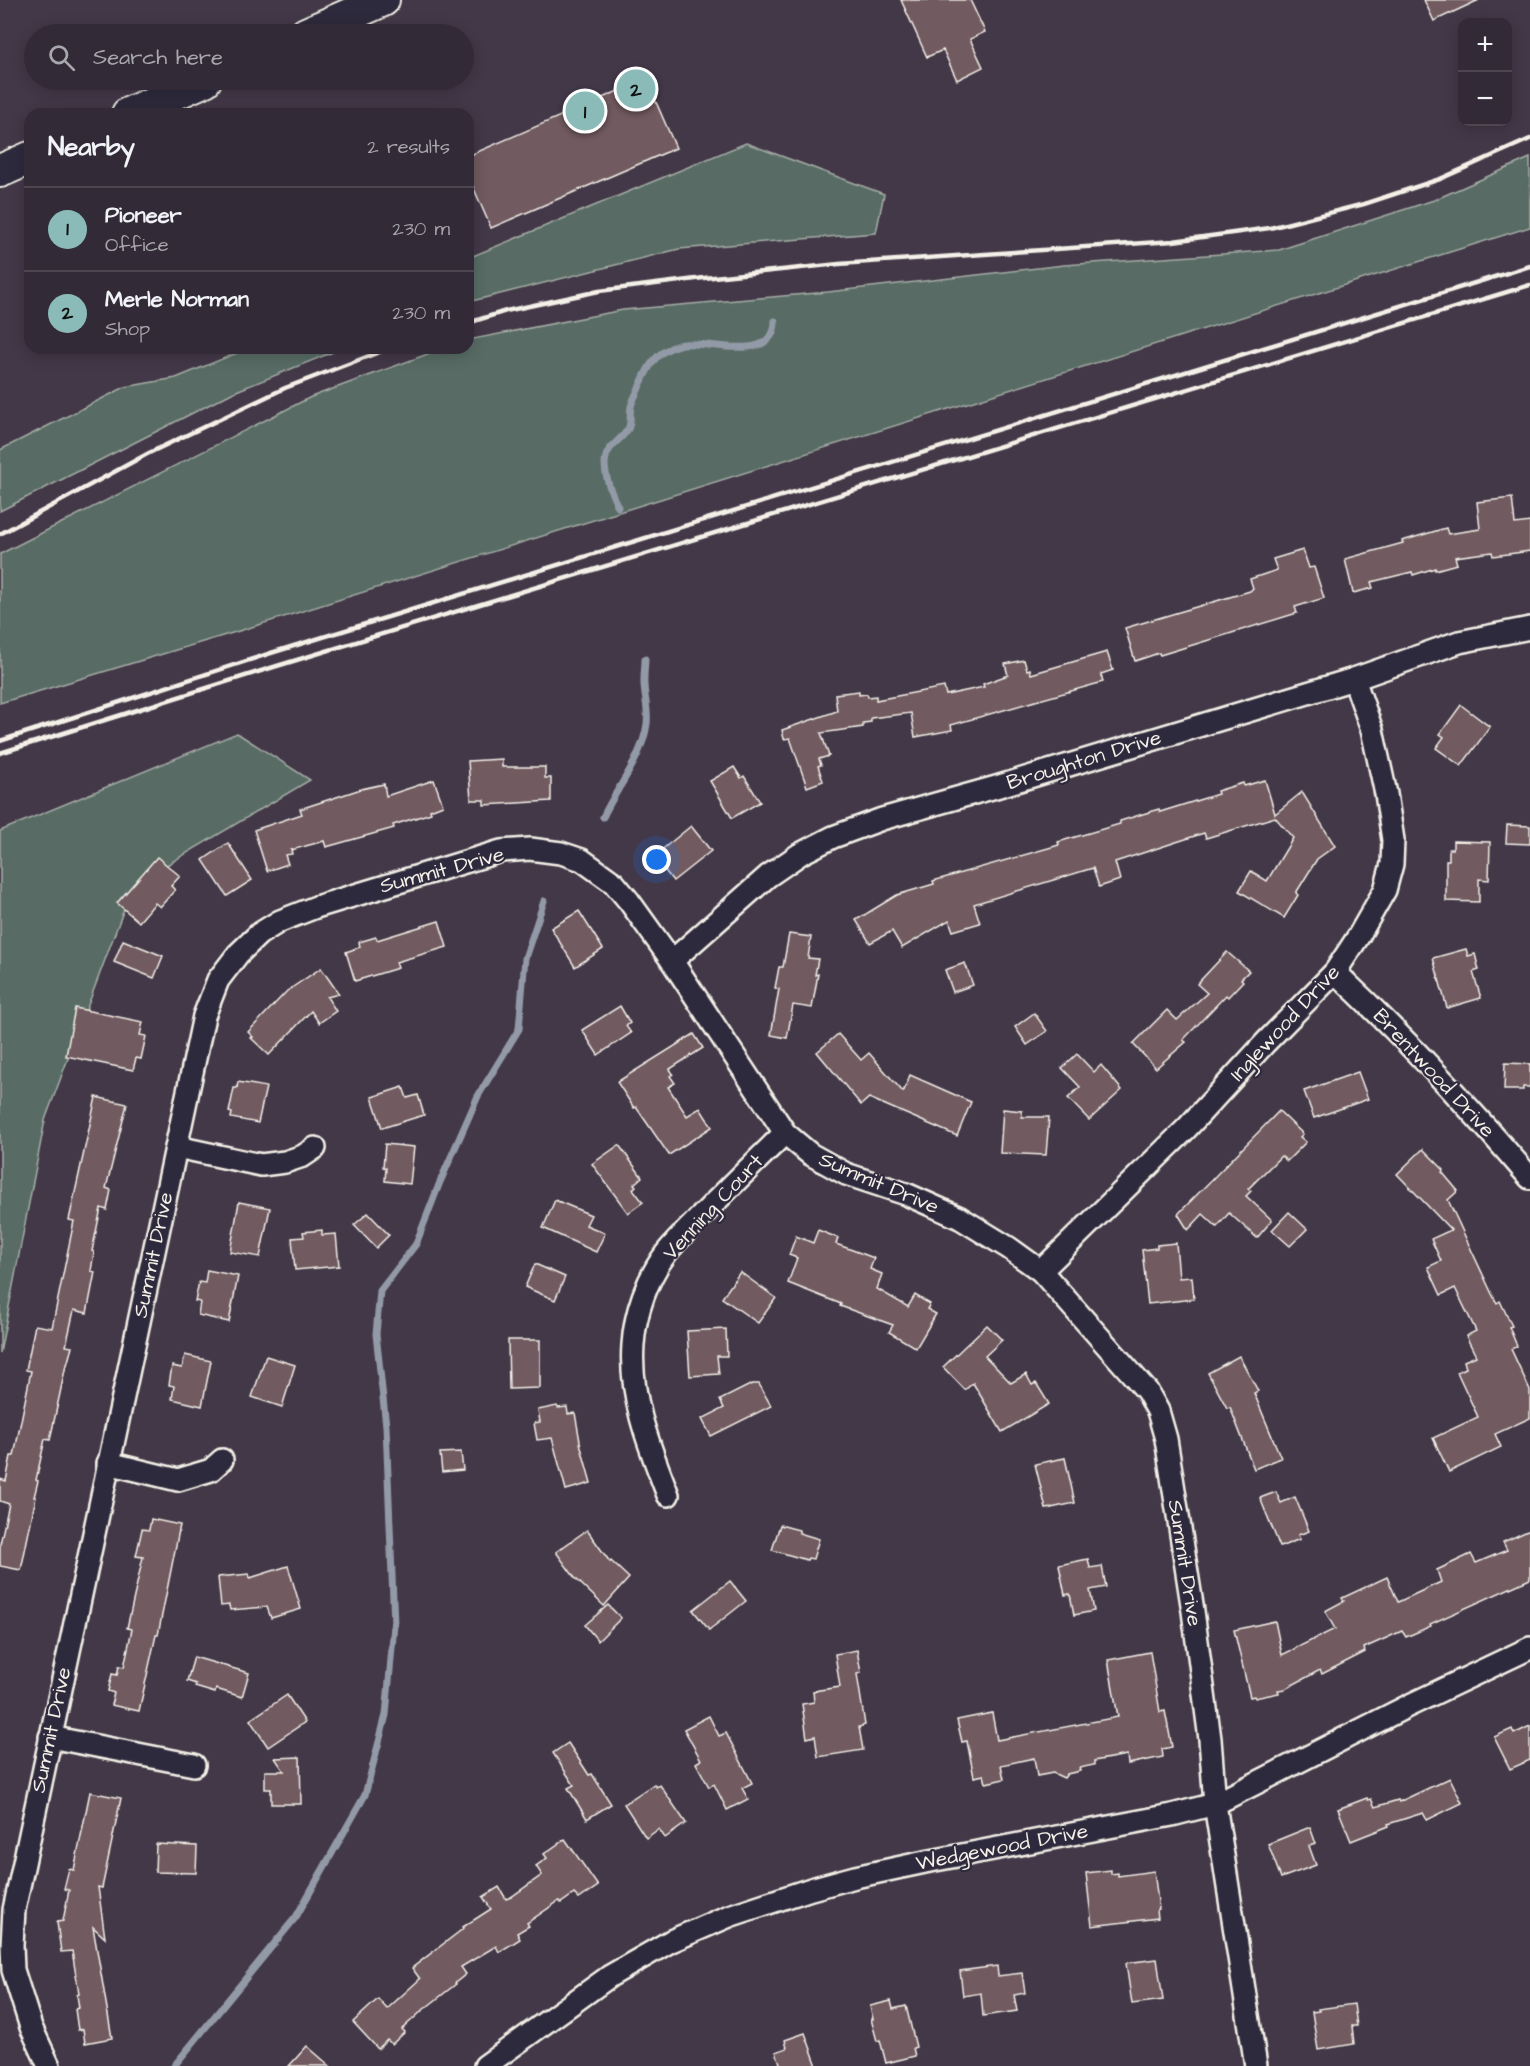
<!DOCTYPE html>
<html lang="en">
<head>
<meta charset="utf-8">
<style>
	:root { --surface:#322a36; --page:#3d3642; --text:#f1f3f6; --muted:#a8a7ad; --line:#4d4651; --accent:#8bbbb9 }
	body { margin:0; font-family:"Architects Daughter",sans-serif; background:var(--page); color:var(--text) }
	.controls { position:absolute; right:18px; top:18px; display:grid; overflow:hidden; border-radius:12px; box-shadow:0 3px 15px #0003 }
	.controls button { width:54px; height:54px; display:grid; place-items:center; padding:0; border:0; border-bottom:2px solid var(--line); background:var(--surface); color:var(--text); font:30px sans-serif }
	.you { position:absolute; left:657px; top:860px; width:21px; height:21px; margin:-15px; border:4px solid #fff; border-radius:50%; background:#1a73e8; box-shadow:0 0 0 9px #1a73e833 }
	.badge { display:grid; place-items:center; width:39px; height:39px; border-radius:50%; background:var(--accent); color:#111; font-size:20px; font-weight:700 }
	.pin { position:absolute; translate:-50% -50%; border:3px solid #fff; box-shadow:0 2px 6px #0006 }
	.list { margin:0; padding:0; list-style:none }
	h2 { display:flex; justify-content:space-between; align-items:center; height:78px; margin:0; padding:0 24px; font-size:26px }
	h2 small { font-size:20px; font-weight:400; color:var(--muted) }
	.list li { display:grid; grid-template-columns:39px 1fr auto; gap:18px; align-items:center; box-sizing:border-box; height:84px; padding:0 24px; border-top:2px solid var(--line) }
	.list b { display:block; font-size:22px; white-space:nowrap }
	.list p { margin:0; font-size:20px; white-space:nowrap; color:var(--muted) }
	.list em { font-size:20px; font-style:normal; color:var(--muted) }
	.icon { flex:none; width:33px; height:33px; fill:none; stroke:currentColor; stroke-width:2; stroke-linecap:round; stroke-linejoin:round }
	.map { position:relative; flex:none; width:1530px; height:2066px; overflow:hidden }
	.search { position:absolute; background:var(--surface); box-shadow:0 3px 15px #0003; left:24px; top:24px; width:450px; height:66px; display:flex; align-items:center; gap:15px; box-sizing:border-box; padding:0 21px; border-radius:33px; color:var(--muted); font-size:22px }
	.panel { position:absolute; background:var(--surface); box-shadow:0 3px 15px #0003; left:24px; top:108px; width:450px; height:246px; border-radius:18px }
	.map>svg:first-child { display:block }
</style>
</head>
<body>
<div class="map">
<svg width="1530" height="2066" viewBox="0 0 1530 2066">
	<rect width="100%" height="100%" fill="#433848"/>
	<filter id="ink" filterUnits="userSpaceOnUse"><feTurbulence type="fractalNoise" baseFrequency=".0167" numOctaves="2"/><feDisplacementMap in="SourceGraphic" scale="12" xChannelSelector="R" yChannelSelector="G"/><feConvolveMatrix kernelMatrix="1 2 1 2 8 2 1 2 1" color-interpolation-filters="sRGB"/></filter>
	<g filter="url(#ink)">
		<g fill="#586c65" stroke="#a6aea6" stroke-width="1.5">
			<path d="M746 143 884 194 876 233 679 249 468 302V258Z"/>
			<path d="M1530 158V227L239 631 0 703V554L311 397 444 348H468V340L623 310 828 292 1064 265 1279 250 1434 200Z"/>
			<path d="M249 348H343L234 392 0 511V450L125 387 176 378Z"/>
			<path d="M237 733 310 780 133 885 45 1120 0 1353V831Z"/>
		</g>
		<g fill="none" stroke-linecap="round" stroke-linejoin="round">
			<g stroke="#939aa7" stroke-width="7">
				<path d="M618 507C611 493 605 478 605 463 605 447 621 441 628 429 632 422 629 414 631 407 632 401 636 395 638 390 646 373 652 355 671 348 675 346 680 344 684 344 710 341 775 364 775 321"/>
				<path d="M603 817C617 787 642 759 647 724 649 708 643 694 644 678 644 672 645 665 645 659"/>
				<path d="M174 2066 296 1917 365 1795 386 1715 394 1625 386 1426 376 1334 380 1291 416 1244 440 1182 478 1096 519 1029 525 958 544 901"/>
			</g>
		</g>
		<g fill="#715a61" stroke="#f4f1e8" stroke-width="1.5">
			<path d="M901 0H970L985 32 970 39 983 67 957 80 943 50 927 57Z"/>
			<path d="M1424 0H1479L1434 21Z"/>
			<path d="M646 79 676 148 491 228 468 175V156Z"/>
			<path d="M1512 498 1515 524 1530 522V551L1493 556 1492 552 1455 557 1457 564 1435 570V568L1413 575 1412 572 1371 582 1373 588 1353 593 1345 559 1403 543 1402 541 1446 528 1448 534 1480 529 1477 502Z"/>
			<path d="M1303 550 1309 568 1314 567 1324 598 1295 607 1297 613 1160 655 1159 653 1135 661 1125 628 1250 591 1253 588 1250 579 1277 570 1273 559Z"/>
			<path d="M1107 652 1113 670 1101 674 1103 682 951 725 952 730 915 737 911 713 871 718V722L863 723V727L821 733 829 756 819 759 821 765 818 766 823 781 807 787 790 738 784 739 782 730 837 711 835 694 859 691V695L867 694 868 697 876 696V700L944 687 946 695 984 687 983 684 1008 675 1005 664 1024 660 1027 670 1030 669 1031 674Z"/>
			<path d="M1461 705 1490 727 1461 766 1436 748 1444 737 1440 734Z"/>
			<path d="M502 759V767H545V778H551V801L484 805V800H471L468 761Z"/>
			<path d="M734 767 741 778 744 776 760 802 732 818 710 781Z"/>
			<path d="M434 780 443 805 430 810 431 813 393 825 394 828 326 847 324 841 291 850 292 854 285 855 288 864 267 871 254 830 302 814 300 809 361 789 384 784 386 796Z"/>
			<path d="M1265 780 1275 814 1302 792 1335 846 1317 859 1296 893 1298 895 1284 918 1239 891 1251 871 1267 881 1293 838 1275 817 1206 838 1204 833 1115 862 1120 880 1099 887 1093 868 974 904 980 923 953 931 949 920 902 948 892 931 870 943 856 920 897 895 934 884 933 881 1059 845 1058 842 1120 824V821L1159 809 1160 812 1218 794 1217 791 1243 783 1244 786Z"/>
			<path d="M1507 825 1530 826V844L1506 843Z"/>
			<path d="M691 826 711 851 673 881 654 856Z"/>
			<path d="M1453 841 1490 842 1489 880 1479 879V902L1446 901V860H1449V849H1453Z"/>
			<path d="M228 843 252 880 227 896 203 860Z"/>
			<path d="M157 857 180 876 171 886 175 890 160 907 155 903 139 922 117 903Z"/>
			<path d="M579 911 603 949 575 967 551 928Z"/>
			<path d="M439 921 447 947 396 962 398 968 355 981 346 952 360 947 359 942 376 937 377 940Z"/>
			<path d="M789 934 811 937 808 958 818 959 815 975 818 974 812 1008 793 1005 787 1038 771 1035 779 989 775 988 779 967H783Z"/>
			<path d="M123 940 163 956 154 978 114 962Z"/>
			<path d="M1466 949 1468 956 1475 954 1479 970 1473 972 1481 998 1447 1008 1433 958Z"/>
			<path d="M1227 952 1249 971 1241 979 1243 981 1228 997 1226 995 1183 1040 1186 1042 1156 1068 1133 1044 1167 1010 1177 1020 1207 993 1197 984Z"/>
			<path d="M965 963 973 985 953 992 945 970Z"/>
			<path d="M321 968 339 994 327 997 336 1011 319 1023 311 1011 269 1055 251 1038 253 1037 248 1032 287 991Z"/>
			<path d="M620 1006 630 1023 626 1026 631 1033 598 1055 582 1030Z"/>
			<path d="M75 1008 143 1022 140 1035 146 1036 141 1059 136 1058 133 1070 66 1056Z"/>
			<path d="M1034 1013 1047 1031 1027 1045 1015 1027Z"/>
			<path d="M694 1034 703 1048 670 1069 673 1074 670 1076 675 1083 668 1087 687 1116 700 1108 712 1127 669 1155 636 1107 634 1108 617 1082Z"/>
			<path d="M838 1034 861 1060 869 1053 903 1092 910 1075 971 1102 957 1136 869 1098 861 1105 817 1052Z"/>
			<path d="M1077 1054 1094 1072 1101 1065 1122 1090 1089 1120 1068 1098 1080 1087 1062 1068Z"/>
			<path d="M1505 1063 1530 1064V1087H1523V1090H1504Z"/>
			<path d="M1358 1072 1368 1099 1314 1118 1304 1091Z"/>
			<path d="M238 1082 266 1087 258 1123 231 1118 232 1113 229 1112 234 1088H237Z"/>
			<path d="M403 1087 407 1098 418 1095 424 1115 382 1128 372 1097Z"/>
			<path d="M96 1097 127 1104 106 1188 111 1190 107 1210 101 1208 92 1251 94 1252 91 1271 95 1272 87 1313 74 1310 66 1346 72 1347 67 1365H66L50 1440 45 1439 36 1480 38 1481 34 1497H36L21 1570 0 1566V1544L9 1504 0 1501V1479L6 1481 11 1456H14L31 1371 26 1370 35 1325 52 1328 74 1221 69 1220Z"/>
			<path d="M1003 1109 1022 1111V1117H1049L1046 1155 1000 1153Z"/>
			<path d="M1279 1111 1303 1134 1300 1137 1306 1142 1287 1161 1281 1156 1248 1189 1251 1191 1246 1196 1272 1220 1257 1238 1229 1213 1217 1227 1203 1214 1188 1230 1178 1214Z"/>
			<path d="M385 1144 414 1147 410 1184 385 1181 386 1168 383 1167Z"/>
			<path d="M619 1145 642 1177 634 1184 636 1186 633 1189 643 1202 628 1213 592 1164Z"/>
			<path d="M1423 1149 1444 1170 1442 1172 1458 1191 1448 1200 1492 1294 1497 1303 1500 1301 1512 1326 1509 1327 1517 1346 1511 1349 1530 1390V1418L1495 1434 1501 1447 1449 1472 1433 1438 1478 1417 1457 1372 1466 1368 1464 1361 1476 1356 1466 1336 1476 1331 1455 1288 1441 1295 1428 1267 1441 1261 1431 1239 1451 1230 1397 1174Z"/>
			<path d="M555 1200 591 1215 586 1225 605 1233 596 1252 543 1228Z"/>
			<path d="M239 1202 270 1208 260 1257 230 1252Z"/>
			<path d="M1289 1212 1307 1229 1290 1246 1272 1230Z"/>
			<path d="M368 1213 389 1235 376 1248 354 1225Z"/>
			<path d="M322 1230V1235L336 1234 339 1266 295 1270 292 1238 304 1237 303 1232Z"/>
			<path d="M818 1230 838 1238 836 1244 874 1258 870 1269 882 1274 877 1289 908 1307 915 1295 930 1304 927 1309 936 1314 916 1348 889 1332 893 1325 840 1306 841 1304 788 1283 797 1258 789 1255 796 1236 813 1243Z"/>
			<path d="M1176 1243 1179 1278 1192 1277 1194 1299 1148 1304 1142 1250 1157 1248V1245Z"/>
			<path d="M535 1264 565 1277 555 1300 525 1287Z"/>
			<path d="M207 1270 238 1276 229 1322 198 1315 200 1302 195 1301 199 1282 205 1283Z"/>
			<path d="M740 1272 776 1298 758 1323 722 1298Z"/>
			<path d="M987 1325 1002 1340 985 1356 1011 1383 1026 1374 1032 1385 1036 1383 1049 1404 1002 1432 973 1383 965 1390 943 1367Z"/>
			<path d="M726 1329 727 1356H717L719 1374 690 1376 687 1331Z"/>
			<path d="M508 1340H540V1388L509 1389Z"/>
			<path d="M185 1355 211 1361 202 1406 172 1399 174 1386 169 1385 172 1366 182 1368Z"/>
			<path d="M266 1356 295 1365 282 1407 252 1397Z"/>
			<path d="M1239 1356 1258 1391 1254 1393 1281 1458 1254 1469 1230 1407 1227 1408 1208 1373Z"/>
			<path d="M752 1384H759L771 1406 711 1436 702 1419 724 1408 720 1400Z"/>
			<path d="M557 1406 558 1408 567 1407 568 1414 575 1413 581 1447 591 1483 566 1490 552 1438 537 1440 534 1423 540 1422 538 1410Z"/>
			<path d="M461 1452 463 1470 442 1472 440 1453Z"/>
			<path d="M1065 1458 1075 1503 1046 1509 1035 1464Z"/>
			<path d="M1276 1492 1281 1503 1295 1497 1309 1531 1298 1535 1300 1539 1280 1547 1260 1498Z"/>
			<path d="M151 1519 180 1525 158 1635H156L139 1711 111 1705 114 1693 108 1691 112 1674 117 1675 119 1666 124 1667 132 1629 127 1628 143 1557 136 1556 142 1529 149 1530Z"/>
			<path d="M780 1525 799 1530V1533L819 1539 813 1559 808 1558 807 1560 772 1550Z"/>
			<path d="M587 1530 610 1562 611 1561 629 1578 604 1606 575 1578 556 1552Z"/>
			<path d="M1530 1530V1579L1430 1624 1431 1626 1406 1637 1402 1631 1364 1648 1365 1652 1322 1674 1320 1670 1285 1689 1278 1690 1279 1693 1255 1698 1254 1696 1250 1697 1234 1630 1275 1621 1282 1655 1335 1629 1325 1611 1344 1601 1342 1598 1387 1577 1398 1602 1441 1582 1437 1570 1471 1554 1476 1563 1507 1550 1503 1542Z"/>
			<path d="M1088 1559 1090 1568 1102 1566 1106 1587 1090 1590 1094 1611 1074 1615 1070 1594 1065 1595 1059 1565Z"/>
			<path d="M288 1566 301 1609 271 1618 267 1607 230 1610 229 1605 221 1606 218 1577 249 1574 250 1578Z"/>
			<path d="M730 1581 746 1601 709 1630 693 1610Z"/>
			<path d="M608 1605 621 1618 598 1641 585 1625Z"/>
			<path d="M857 1650 861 1673 857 1674 865 1725 859 1727 863 1750 818 1757 815 1736 807 1738 802 1704 814 1702 813 1691 840 1687 835 1654Z"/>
			<path d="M1150 1652 1160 1712 1165 1711 1172 1747 1162 1749 1163 1757 1128 1764 1127 1755 1094 1761V1765L1079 1768 1080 1771 1067 1774 1064 1778 1053 1773 1037 1776 1034 1758 1001 1765 1004 1779 986 1783 984 1775 974 1777 967 1741 962 1742 957 1720 992 1713 997 1740 1118 1717 1108 1660Z"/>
			<path d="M194 1657 249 1673 242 1697 216 1689 215 1693 195 1687 196 1684 187 1681Z"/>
			<path d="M287 1695 305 1722 268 1747 250 1720Z"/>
			<path d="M709 1716 719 1736 726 1733 752 1783 742 1788 748 1799 727 1810 714 1784 709 1787 696 1763 701 1760 684 1729Z"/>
			<path d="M1530 1726V1760L1510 1769 1494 1737 1512 1729 1514 1734Z"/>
			<path d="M568 1743 589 1775 592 1774 611 1804 587 1819 568 1788 574 1785 553 1753Z"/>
			<path d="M300 1757 301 1804H271V1789H265V1771H284L275 1758Z"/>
			<path d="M1450 1778 1462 1803 1427 1820 1423 1813 1388 1824 1389 1826 1351 1841 1338 1809 1367 1798 1368 1800 1371 1799 1375 1807 1398 1800 1399 1802Z"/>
			<path d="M654 1784 656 1787 660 1785 686 1823 665 1838 659 1829 646 1838 624 1804Z"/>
			<path d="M90 1792 121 1798 102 1888 98 1887 105 1938 93 1927 112 2038 85 2043 83 2029 78 2030 75 2009 79 2008 77 1995 79 1994 72 1951 61 1952 57 1922 63 1921 69 1890 64 1889 69 1869 74 1870Z"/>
			<path d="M1310 1827 1316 1844 1309 1846 1316 1865 1281 1878 1268 1844Z"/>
			<path d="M565 1839 598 1886 579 1899 574 1894 561 1903 559 1901 527 1923 529 1926 517 1933 520 1939 499 1952 496 1946 461 1967 466 1974 455 1983 456 1984 423 2010 402 2029 405 2032 392 2044 387 2040 378 2049 353 2022 378 1999 387 2009 420 1979 412 1968 464 1928 463 1927 491 1909 483 1897 499 1887 506 1899 511 1897 542 1875 536 1866 547 1858 544 1854Z"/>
			<path d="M156 1844 197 1846 196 1873 155 1872Z"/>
			<path d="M1111 1870V1874L1118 1873V1876L1154 1871 1159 1909 1157 1910 1158 1918 1092 1926 1086 1873Z"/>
			<path d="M1157 1959 1163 2000 1132 2004 1126 1963Z"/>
			<path d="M997 1966 998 1976 1022 1973 1025 1993 1014 1995 1017 2011 983 2016 981 1993 963 1996 960 1971Z"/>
			<path d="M891 2001 893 2009 906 2006 916 2047 913 2048 915 2056 886 2063 880 2040 877 2041 871 2019H873L870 2006Z"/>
			<path d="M1354 2004 1357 2026H1352L1354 2044 1318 2050 1312 2012 1319 2011 1318 2009Z"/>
			<path d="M805 2033 817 2066H781L776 2052 787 2048 785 2040Z"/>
			<path d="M307 2046 330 2066H289Z"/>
		</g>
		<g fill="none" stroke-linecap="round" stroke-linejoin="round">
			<g stroke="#f4f1e8" stroke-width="26">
				<g id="minor">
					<path d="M672 961 768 876 800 854 833 837 882 819 996 787 1354 679 1459 642 1530 628"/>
					<path d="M1335 972C1404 1037 1469 1106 1530 1178"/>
					<path d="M177 1147 261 1165 285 1162 303 1156 315 1148"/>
					<path d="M1041 1271 1186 1129 1265 1043 1335 972 1358 937 1385 890 1392 864 1393 840 1386 794 1372 730 1354 679"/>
					<path d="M108 1463 178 1480 211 1470 222 1460"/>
					<path d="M668 1495C650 1448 629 1397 633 1345 635 1313 647 1278 667 1252 681 1235 699 1219 714 1203 738 1179 761 1156 785 1133"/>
					<path d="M50 1737 194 1765"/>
					<path d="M49 2066 31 2027 13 1970 12 1945 14 1910 204 1016 218 980 238 954 259 934 280 921 316 907 501 851 530 849 561 853 582 860 614 883 629 901 672 961 785 1133 810 1154 846 1174 906 1194 960 1218 1009 1248 1041 1271 1147 1391 1158 1411 1166 1439 1193 1611 1210 1739 1215 1804 1256 2066"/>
					<path d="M485 2066 610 1976 671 1941 729 1916 811 1889 855 1877 925 1862 1172 1815 1215 1804 1410 1705 1530 1648"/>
				</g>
			</g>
			<g stroke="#f4f1e8" stroke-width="36">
				<g id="secondary">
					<path d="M306 34 383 0"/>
					<path d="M128 114 205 80"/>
					<path d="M0 171 30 158"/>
				</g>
			</g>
			<use href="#minor" stroke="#2f2a3d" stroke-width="21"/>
			<use href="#secondary" stroke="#2f2a3d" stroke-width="32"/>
			<g stroke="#f4f1e8" stroke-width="4.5">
				<path d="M468 323 506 311 599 291 704 278 839 264 1173 241 1270 228 1364 204 1440 179 1530 139"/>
				<path d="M0 534 149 453 285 388 390 348"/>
				<path d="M0 741 271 653 1530 266"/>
				<path d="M0 753 277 666 1530 285"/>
			</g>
		</g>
	</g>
	<g text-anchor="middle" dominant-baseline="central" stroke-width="4.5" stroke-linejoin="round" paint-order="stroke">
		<g font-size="21" fill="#f4f1e8" stroke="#2f2a3d">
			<text transform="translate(1084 760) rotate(-17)">Broughton Drive</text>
			<text transform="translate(442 870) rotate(-15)">Summit Drive</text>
			<text transform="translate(1285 1023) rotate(-47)">Inglewood Drive</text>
			<text transform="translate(1434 1073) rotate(47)">Brentwood Drive</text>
			<text transform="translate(879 1183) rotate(23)">Summit Drive</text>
			<text transform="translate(713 1207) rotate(-47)">Venning Court</text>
			<text transform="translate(153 1255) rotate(-78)">Summit Drive</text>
			<text transform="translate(1185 1563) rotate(81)">Summit Drive</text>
			<text transform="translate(51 1730) rotate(-78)">Summit Drive</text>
			<text transform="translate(1002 1847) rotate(-11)">Wedgewood Drive</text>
		</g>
	</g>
</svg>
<div class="controls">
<button>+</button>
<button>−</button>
</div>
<div class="you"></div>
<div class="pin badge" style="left:585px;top:111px">1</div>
<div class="pin badge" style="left:636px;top:89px">2</div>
<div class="search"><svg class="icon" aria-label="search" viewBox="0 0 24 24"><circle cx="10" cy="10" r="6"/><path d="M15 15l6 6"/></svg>Search here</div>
<section class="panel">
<h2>Nearby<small>2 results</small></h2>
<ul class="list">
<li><span class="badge">1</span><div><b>Pioneer</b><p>Office</p></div><em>230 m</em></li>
<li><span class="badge">2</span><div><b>Merle Norman</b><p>Shop</p></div><em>230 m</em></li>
</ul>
</section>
</div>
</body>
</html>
